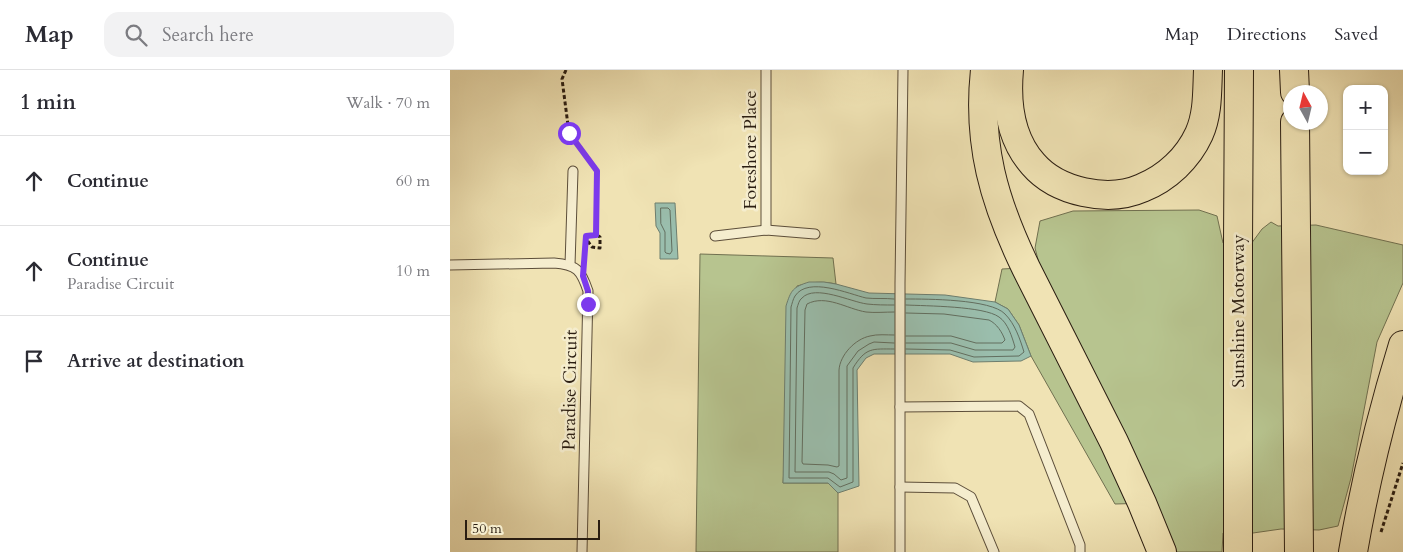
<!DOCTYPE html>
<html lang="en">
<head>
<meta charset="utf-8">
<style>
	:root { --surface:#fff; --page:#f2f2f3; --text:#2b2b33; --muted:#7c7c81; --line:#e1e1e2 }
	body { margin:0; font-family:Cardo,serif; background:var(--page); color:var(--text) }
	.controls { position:absolute; right:15px; top:15px; display:grid; overflow:hidden; border-radius:10px; box-shadow:0 1px 4px #0004 }
	.controls button { width:45px; height:45px; display:grid; place-items:center; padding:0; border:0; border-bottom:1px solid var(--line); background:var(--surface); color:var(--text); font:25px sans-serif }
	.compass { position:absolute; left:833px; top:15px; width:45px; height:45px; border-radius:50%; background:var(--surface); box-shadow:0 1px 4px #0004; rotate:352deg }
	.scale { position:absolute; left:15px; bottom:12px; width:135px; box-sizing:border-box; padding-left:5px; border:2px solid #2a1d11; border-top:0; font-size:14px; line-height:18px; white-space:nowrap; color:#2a1d11; -webkit-text-stroke:4px #f5edce; paint-order:stroke }
	.stop { position:absolute; width:15px; height:15px; margin:-11px; border:4px solid #7c3aed; border-radius:50%; background:#fff }
	.stop.end { background:#7c3aed; border-color:#fff; box-shadow:0 1px 5px #0008 }
	.list { margin:0; padding:0; list-style:none }
	h2 { display:flex; justify-content:space-between; align-items:center; height:65px; margin:0; padding:0 20px; font-size:21px }
	h2 small { font-size:16px; font-weight:400; color:var(--muted) }
	.list li { display:grid; grid-template-columns:32px 1fr auto; gap:15px; align-items:center; box-sizing:border-box; height:90px; padding:0 20px; border-top:1px solid var(--line) }
	.list b { display:block; font-size:19px; white-space:nowrap }
	.list p { margin:0; font-size:16px; white-space:nowrap; color:var(--muted) }
	.list em { font-size:16px; font-style:normal; color:var(--muted) }
	.icon { flex:none; width:28px; height:28px; fill:none; stroke:currentColor; stroke-width:2; stroke-linecap:round; stroke-linejoin:round }
	.map { position:relative; flex:none; width:953px; height:482px; overflow:hidden }
	header { display:flex; align-items:center; gap:30px; box-sizing:border-box; height:70px; padding:0 25px; background:var(--surface); border-bottom:1px solid var(--line) }
	header strong { font-size:24px }
	nav { display:flex; gap:28px; margin-inline-start:auto; font-size:18px }
	.search { width:350px; height:45px; background:var(--page); display:flex; align-items:center; gap:12px; box-sizing:border-box; padding:0 18px; border-radius:15px; color:var(--muted); font-size:19px }
	main { display:flex }
	aside { flex:1; background:var(--surface) }
	.map>svg:first-child { display:block }
</style>
</head>
<body>
<header>
<strong>Map</strong>
<div class="search"><svg class="icon" aria-label="search" viewBox="0 0 24 24"><circle cx="10" cy="10" r="6"/><path d="M15 15l6 6"/></svg>Search here</div>
<nav><a>Map</a><a>Directions</a><a>Saved</a></nav>
</header>
<main>
<aside>
<h2>1 min<small>Walk · 70 m</small></h2>
<ul class="list">
<li><svg class="icon" aria-label="ahead" viewBox="0 0 24 24"><path d="M12 20V5M6 11l6-6 6 6"/></svg><div><b>Continue</b></div><em>60 m</em></li>
<li><svg class="icon" aria-label="ahead" viewBox="0 0 24 24"><path d="M12 20V5M6 11l6-6 6 6"/></svg><div><b>Continue</b><p>Paradise Circuit</p></div><em>10 m</em></li>
<li><svg class="icon" aria-label="arrive" viewBox="0 0 24 24"><path d="M6 21V4h12l-3 4 3 4H6"/></svg><div><b>Arrive at destination</b></div></li>
</ul>
</aside>
<div class="map">
<svg width="953" height="482" viewBox="0 0 953 482">
	<rect width="100%" height="100%" fill="#f0e3b4"/>
	<filter id="stains"><feTurbulence type="fractalNoise" baseFrequency=".004" numOctaves="4"/><feColorMatrix values="0 0 0 0 .2 0 0 0 0 .09 0 0 0 0 .02 0 0 0 .5 -.17"/></filter>
	<radialGradient id="worn" r=".72"><stop offset=".6" stop-color="#630" stop-opacity="0"/><stop offset="1" stop-color="#630" stop-opacity=".3"/></radialGradient>
	<g fill="#b7c48f" stroke="#707050">
		<path d="M749 140 767 146 773 173 801 174 812 159 821 152 828 156 866 155 953 175V213L927 272 901 408 888 456 869 460 831 459 803 463H773L772 482H727L703 433 665 434 581 286 569 255 558 239 545 232 552 199 590 197 585 178 590 151 623 141Z"/>
		<path d="M250 184 383 188 386 214C372 211 361 212 347 216L333 413H378L388 423V482H246Z"/>
	</g>
	<g fill="#9abead" stroke="#6d7e6f">
		<path d="M205 133H225L228 189H210V163L206 156Z"/>
		<path d="M359 212H374L386 214 419 223 495 225 545 232 558 239 569 255 581 286 571 291 523 292 500 284H424L416 288 407 300 409 416 388 423 378 413H333L336 236C341 220 343 217 359 212Z"/>
	</g>
	<g fill="none" stroke-linecap="round" stroke-linejoin="round">
		<g stroke="#626e5f" stroke-width="1">
			<path d="M211 138H218L220 140 222 181 220 184 216 183 215 182V162L211 154Z"/>
			<path d="M444 229C435 228 425 229 416 228 399 224 358 206 345 226 343 229 342 234 341 237L339 408H378L390 417 403 412V298C416 277 422 279 444 279"/>
			<path d="M456 229C477 229 541 229 555 244 565 254 570 269 574 282L569 286 524 287 500 280 456 279"/>
			<path d="M444 235C435 235 426 235 417 234 401 232 365 214 352 228 349 230 348 235 347 238L345 402H379L384 404 391 410 397 408V296L408 281 419 274 424 272 444 273"/>
			<path d="M456 235C476 236 534 236 549 247 558 253 562 267 565 277L563 280H525L501 273H456"/>
			<path d="M444 242C435 242 425 243 416 242 397 239 376 224 357 234L355 240 352 392 353 394 378 395 387 397 389 396V300C390 285 405 269 420 266 427 264 437 265 444 265"/>
			<path d="M456 243 494 244 539 250C547 254 552 262 555 270L552 273H526L501 266H456"/>
		</g>
		<g stroke="#5c4e3a" stroke-width="11">
			<g id="service">
				<path d="M316 0V160"/>
				<path d="M265 166 316 160 365 164"/>
				<path d="M0 195 104 193C127 195 131 200 138 221L132 482"/>
				<path d="M120 195 123 101"/>
				<path d="M450 337 569 336 579 344 630 475V482"/>
				<path d="M450 417 505 418 521 427 544 482"/>
				<path d="M450 482V213L453 0"/>
			</g>
		</g>
		<g stroke="#2a1d11" stroke-width="30">
			<g id="motorway">
				<path d="M535 0C527 74 544 132 576 198L664 372 692 433 712 482"/>
				<path d="M559 0C556 33 560 68 583 94 607 122 658 133 692 118 717 108 738 88 749 64 758 44 757 22 758 0"/>
				<path d="M844 0 845 22"/>
				<path d="M845 52 849 482"/>
				<path d="M788 482V174L789 0"/>
				<path d="M903 482C915 412 932 343 953 275"/>
			</g>
		</g>
		<g stroke="#2a1d11" stroke-width="3" stroke-dasharray="4 2.5" stroke-linecap="butt">
			<path d="M116 0 112 9 119 63 147 101V165L150 167V178L142 177 135 167"/>
			<path d="M135 166 147 165"/>
			<path d="M931 462 953 393"/>
		</g>
		<use href="#service" stroke="#f5edce" stroke-width="9"/>
		<use href="#motorway" stroke="#f0e3b4" stroke-width="28"/>
	</g>
	<g fill="none" stroke-linecap="round" stroke-linejoin="round">
		<path stroke="#7c3aed" stroke-width="6" d="M119 63 147 101 146 165 136 166 133 206 138 221V234"/>
	</g>
	<g text-anchor="middle" dominant-baseline="central" stroke-width="5" stroke-linejoin="round" paint-order="stroke">
		<g font-size="18" fill="#2a1d11" stroke="#f5edce">
			<text transform="translate(300 80) rotate(-90)">Foreshore Place</text>
			<text transform="translate(788 241) rotate(-90)">Sunshine Motorway</text>
			<text transform="translate(120 320) rotate(-89)">Paradise Circuit</text>
		</g>
	</g>
	<rect width="100%" height="100%" filter="url(#stains)"/>
	<rect width="100%" height="100%" fill="url(#worn)"/>
</svg>
<div class="controls">
<button>+</button>
<button>−</button>
</div>
<svg class="compass" viewBox="-18 -18 36 36"><path d="M0-13l5 13h-10z" fill="#e53935"/><path d="M0 13l5-13h-10z" fill="#7c7c81"/></svg>
<div class="scale">50 m</div>
<div class="stop" style="left:119px;top:63px"></div>
<div class="stop end" style="left:138px;top:234px"></div>
</div>
</main>
</body>
</html>
